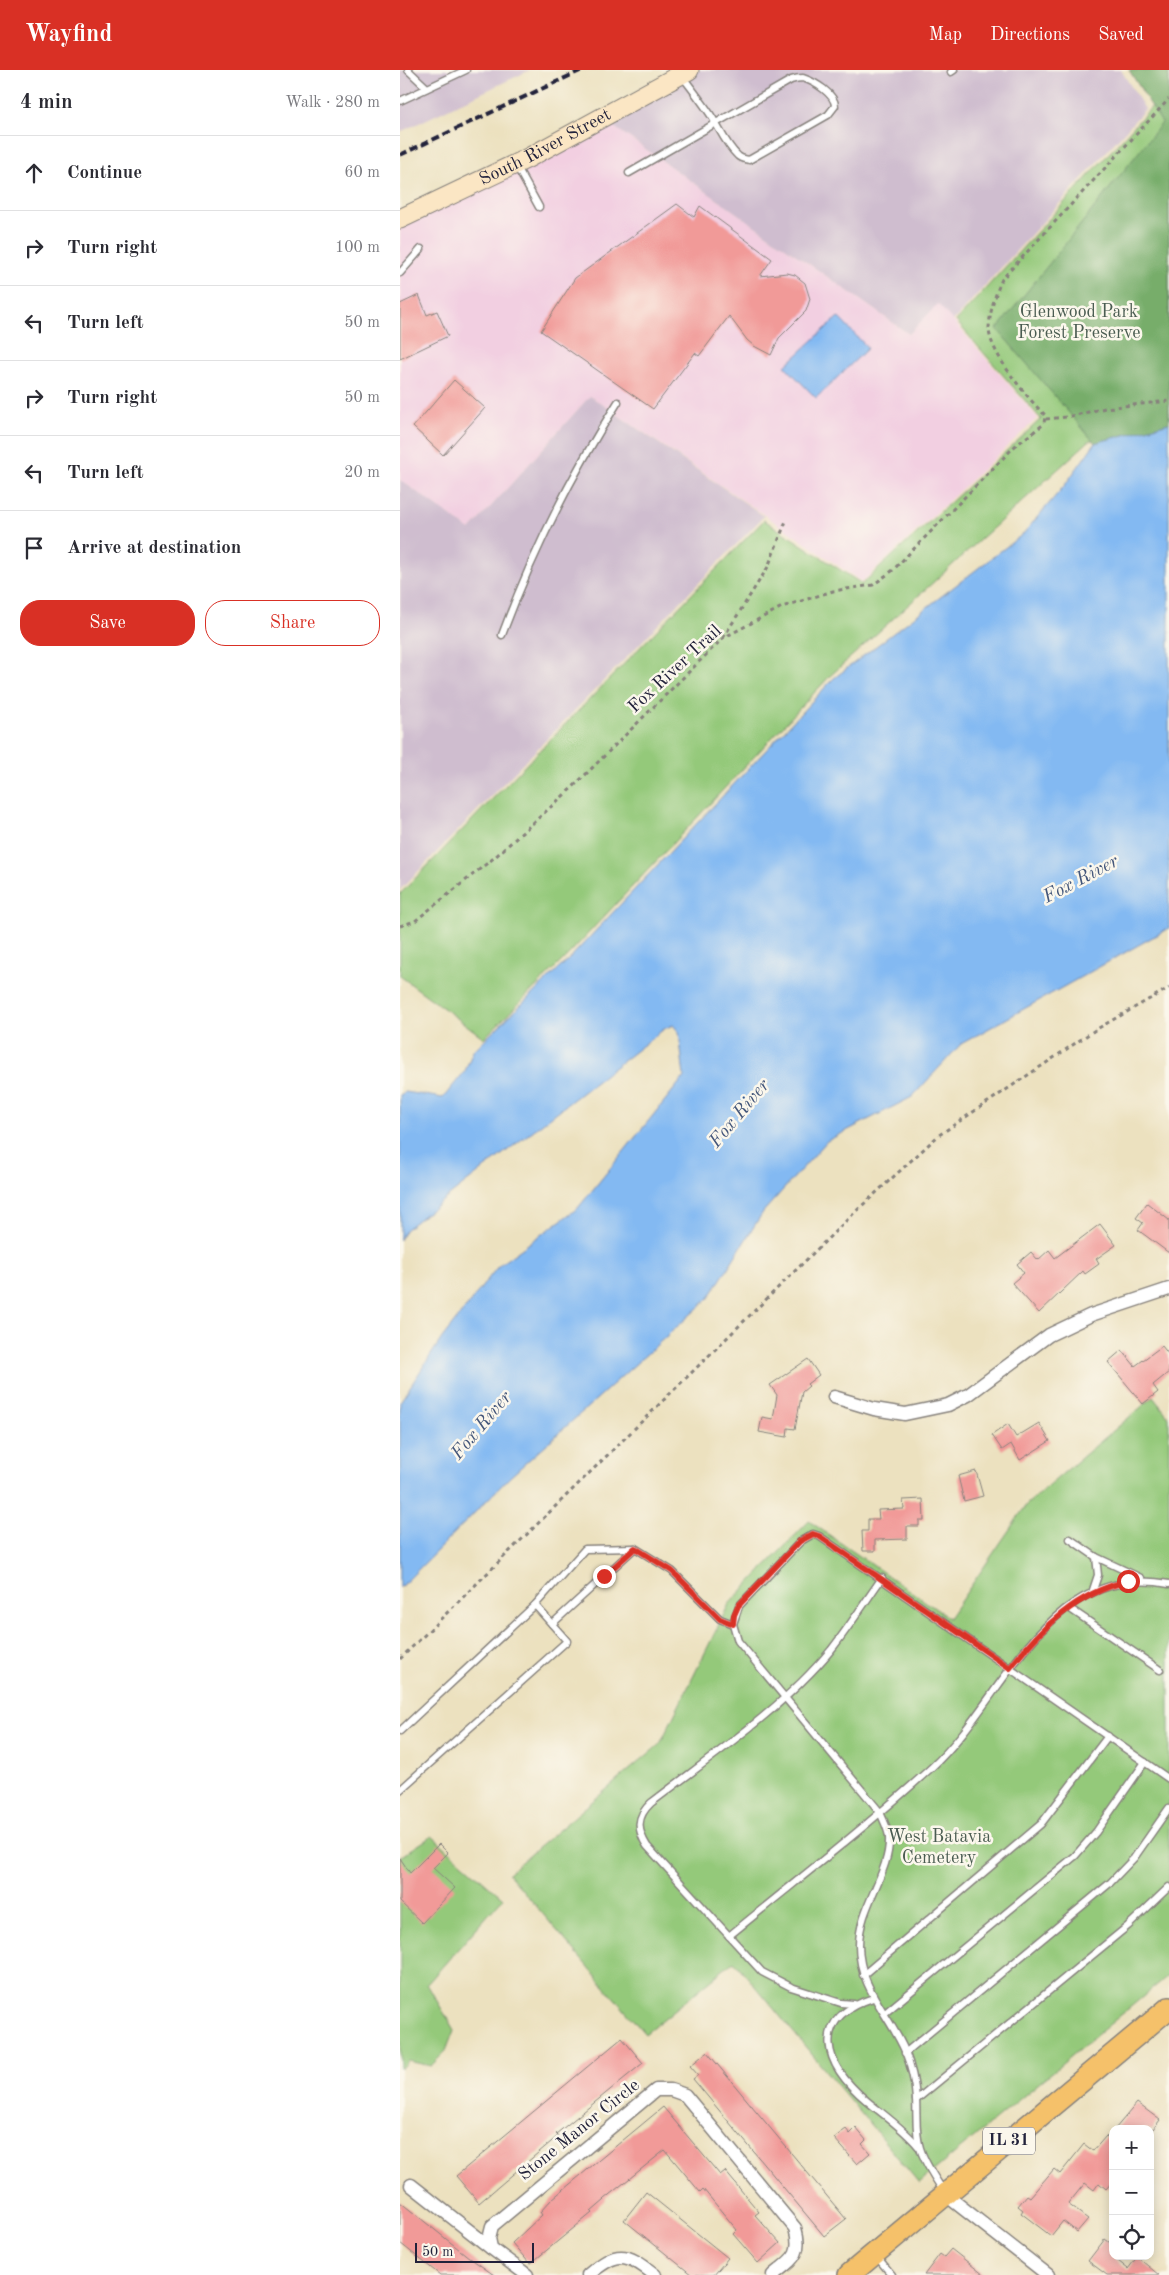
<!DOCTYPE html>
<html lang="en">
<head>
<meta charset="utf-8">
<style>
	:root { --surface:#fff; --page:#f7f7f7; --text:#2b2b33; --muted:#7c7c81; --line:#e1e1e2; --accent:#d93025 }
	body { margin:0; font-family:"Old Standard TT",serif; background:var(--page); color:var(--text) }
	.controls { position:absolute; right:15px; bottom:15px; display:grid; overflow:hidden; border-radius:10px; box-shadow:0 2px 12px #0003 }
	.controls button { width:45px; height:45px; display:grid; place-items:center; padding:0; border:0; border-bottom:1px solid var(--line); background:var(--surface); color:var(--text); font:25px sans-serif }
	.scale { position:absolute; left:15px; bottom:12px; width:119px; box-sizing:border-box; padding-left:5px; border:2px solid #22223b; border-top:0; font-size:14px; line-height:18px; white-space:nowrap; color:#22223b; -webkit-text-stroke:4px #fbf7ec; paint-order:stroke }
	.stop { position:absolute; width:15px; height:15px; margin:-11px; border:4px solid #d93025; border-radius:50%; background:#fff }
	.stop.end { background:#d93025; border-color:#fff; box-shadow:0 1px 5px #0008 }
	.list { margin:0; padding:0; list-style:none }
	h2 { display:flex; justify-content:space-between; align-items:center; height:65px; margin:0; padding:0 20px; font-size:21px }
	h2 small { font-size:16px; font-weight:400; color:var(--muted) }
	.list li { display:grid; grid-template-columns:32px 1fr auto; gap:15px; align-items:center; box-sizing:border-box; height:75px; padding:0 20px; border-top:1px solid var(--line) }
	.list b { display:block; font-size:19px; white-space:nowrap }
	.list em { font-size:16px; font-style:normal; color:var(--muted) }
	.actions { display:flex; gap:10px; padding:15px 20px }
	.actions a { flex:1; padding:11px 0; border:1px solid var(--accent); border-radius:20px; text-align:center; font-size:18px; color:var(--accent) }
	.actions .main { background:var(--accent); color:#fff }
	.icon { flex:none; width:28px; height:28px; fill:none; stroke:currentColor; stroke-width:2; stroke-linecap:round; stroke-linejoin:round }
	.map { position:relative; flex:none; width:769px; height:2205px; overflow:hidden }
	header { display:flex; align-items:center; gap:30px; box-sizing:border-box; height:70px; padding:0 25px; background:var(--accent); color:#fff }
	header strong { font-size:24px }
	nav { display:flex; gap:28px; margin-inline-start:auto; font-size:18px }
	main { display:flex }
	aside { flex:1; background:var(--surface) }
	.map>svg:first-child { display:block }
</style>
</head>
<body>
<header>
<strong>Wayfind</strong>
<nav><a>Map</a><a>Directions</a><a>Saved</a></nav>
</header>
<main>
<aside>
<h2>4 min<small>Walk · 280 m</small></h2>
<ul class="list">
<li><svg class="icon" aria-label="ahead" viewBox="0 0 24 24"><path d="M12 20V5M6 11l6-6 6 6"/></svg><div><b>Continue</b></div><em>60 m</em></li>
<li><svg class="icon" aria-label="right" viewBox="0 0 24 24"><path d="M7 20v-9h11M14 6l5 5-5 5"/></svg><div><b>Turn right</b></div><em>100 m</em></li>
<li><svg class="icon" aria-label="left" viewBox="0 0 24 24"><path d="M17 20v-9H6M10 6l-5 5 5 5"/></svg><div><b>Turn left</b></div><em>50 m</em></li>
<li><svg class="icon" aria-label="right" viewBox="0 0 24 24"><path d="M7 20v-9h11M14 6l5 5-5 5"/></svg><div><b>Turn right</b></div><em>50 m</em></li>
<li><svg class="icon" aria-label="left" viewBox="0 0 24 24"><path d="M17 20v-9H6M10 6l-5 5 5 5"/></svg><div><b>Turn left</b></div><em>20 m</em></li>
<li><svg class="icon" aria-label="arrive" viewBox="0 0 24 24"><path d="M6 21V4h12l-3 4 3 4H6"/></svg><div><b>Arrive at destination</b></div></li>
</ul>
<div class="actions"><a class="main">Save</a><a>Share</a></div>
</aside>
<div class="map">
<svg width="769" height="2205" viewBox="0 0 769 2205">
	<rect width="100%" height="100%" fill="#fbf7ec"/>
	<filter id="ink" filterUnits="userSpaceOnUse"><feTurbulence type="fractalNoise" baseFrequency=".02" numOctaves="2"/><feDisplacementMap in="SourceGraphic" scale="10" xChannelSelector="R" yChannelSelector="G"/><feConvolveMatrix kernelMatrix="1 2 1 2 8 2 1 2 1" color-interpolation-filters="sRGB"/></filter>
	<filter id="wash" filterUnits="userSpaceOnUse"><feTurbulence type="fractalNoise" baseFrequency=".0096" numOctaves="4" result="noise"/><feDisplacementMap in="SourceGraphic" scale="20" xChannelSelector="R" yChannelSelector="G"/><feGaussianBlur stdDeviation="1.12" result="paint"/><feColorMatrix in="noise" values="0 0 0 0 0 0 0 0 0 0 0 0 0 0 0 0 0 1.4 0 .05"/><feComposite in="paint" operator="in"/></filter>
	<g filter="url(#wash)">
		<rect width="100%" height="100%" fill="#ece1bf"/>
		<path fill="#f2cfe1" d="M210 54 509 264 538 233 638 348 462 512 190 326 70 460 0 410V156Z"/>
		<g fill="#cfbdcf">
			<path d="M0 0H130L0 62Z"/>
			<path d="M298 0H721L745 39 553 251 538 234 509 264 210 54Z"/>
			<path d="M190 326 364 446 0 820V410L70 460Z"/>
		</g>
		<g fill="#94c97a" stroke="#5b765a">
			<path d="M769 7V349L689 371 430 606 168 885 84 968 0 906V824L364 450 462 514 641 349 556 251 756 32Z"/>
			<path d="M753 1327 769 1347V1905L519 2113 334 1891 245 1964 108 1803 260 1674 329 1534 409 1451 549 1548 627 1434Z"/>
			<path d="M32 1766 103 1828 27 1914 54 1960 46 1981 31 1996 8 1991 0 1999V1787Z"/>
		</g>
		<path fill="#77ad6a" stroke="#4c6852" d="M729 0H769V353L695 373 597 259 762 53Z"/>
		<g fill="#83b9f2" stroke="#526e96">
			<path d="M438 247 468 278 416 328 385 296Z"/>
			<path d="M769 353V858L561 974 512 1027 427 1071 363 1142 309 1228 111 1406 0 1518V1332L42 1268 99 1195 178 1138 284 1007 279 962 273 955 264 959 5 1160 0 1170V1025L5 1022 43 1028 65 1001 73 981 170 888 433 609 623 464 665 415 695 373Z"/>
		</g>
		<g id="blocks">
			<g fill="#f19a98">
				<path d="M277 134 294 147 300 136 372 189 360 206 387 203 395 205 405 213 410 229 406 241 379 268 371 285 354 276 347 270 329 246 299 286 295 283 253 339 141 261 175 208Z"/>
				<path d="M19 225 27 245 37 241 48 266 0 289V234Z"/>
				<path d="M54 310 85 338 43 385 13 357Z"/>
				<path d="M747 1133 769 1150V1183L738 1160 743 1153 736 1148Z"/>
				<path d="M700 1154 716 1175 696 1189 699 1194 685 1204 683 1201 639 1243 612 1213 624 1203 617 1194 631 1182 638 1190 649 1180 655 1188Z"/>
				<path d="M762 1276 769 1285V1302L753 1315 758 1322 743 1334 708 1292 722 1280 735 1296Z"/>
				<path d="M408 1289 419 1305 407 1314 409 1316 402 1322 395 1359 388 1358 387 1367 359 1362 362 1347 373 1349 377 1325 370 1315Z"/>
				<path d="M639 1353 650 1371 620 1390 611 1374 602 1380 592 1365 608 1354 616 1367Z"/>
				<path d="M576 1401 583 1426 564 1431 558 1406Z"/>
				<path d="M523 1429 524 1450H519V1456H507V1469L475 1470V1481H463L462 1461H468V1449H479L478 1440 504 1439 503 1430Z"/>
				<path d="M39 1774 48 1783 33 1798 55 1818 22 1853 0 1832V1788L10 1803Z"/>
				<path d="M222 1968 243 1993 156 2064 158 2066 79 2133 56 2106Z"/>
				<path d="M307 1982 446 2149 424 2166 293 2009 298 2005 290 1996Z"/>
				<path d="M737 2033 760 2050 753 2059H715Z"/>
				<path d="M263 2037 320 2105 325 2101 359 2142 355 2145 380 2173 358 2193 333 2164 337 2160 303 2119 300 2122 265 2080 204 2129 205 2130 191 2142 192 2143 130 2194 112 2173 142 2145 140 2142 152 2129Z"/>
				<path d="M456 2058 466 2070 462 2074 470 2083 457 2094 434 2068 446 2059 450 2064Z"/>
				<path d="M706 2066 713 2072V2111L706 2119 699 2113 694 2120 685 2113 668 2134 688 2149 677 2162 663 2151 651 2166 621 2143 623 2140 618 2136 627 2125 630 2127 654 2099 660 2104 684 2074 693 2081Z"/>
				<path d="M246 2122 328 2188 314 2205H292L224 2150Z"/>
				<path d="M0 2132 70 2188 94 2205H40L0 2173Z"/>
				<path d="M705 2169 713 2175V2187L728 2199 737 2187 759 2205H707L688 2191Z"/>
				<path d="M551 2179 584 2205H524L540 2184 544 2187Z"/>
			</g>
		</g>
	</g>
	<g filter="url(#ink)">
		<use href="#blocks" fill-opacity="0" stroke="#87827d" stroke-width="1"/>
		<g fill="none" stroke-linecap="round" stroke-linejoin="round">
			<g stroke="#87827d" stroke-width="9">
				<g id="lane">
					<path d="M8 0 27 18"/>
					<path d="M551 2 554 0"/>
					<path d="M0 31 66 0"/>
					<path d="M117 97 139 137"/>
					<path d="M229 103 391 10C394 9 399 8 403 8 415 12 435 24 435 36L428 45 349 90C345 89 341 89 338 86 327 76 320 60 312 47 303 33 292 19 282 6"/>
					<path d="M0 203 21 179"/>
					<path d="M102 565C133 482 171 405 218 332"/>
					<path d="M670 1469 696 1487 741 1508"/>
					<path d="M692 1523 698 1505 696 1487"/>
					<path d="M669 1538 760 1600"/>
					<path d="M152 1554 235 1478"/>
					<path d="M0 1661 135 1535 185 1479 235 1478 272 1501 320 1549 333 1554"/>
					<path d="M0 1720 167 1571 135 1535"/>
					<path d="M329 1866C397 1810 468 1756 532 1697 605 1630 646 1491 769 1514"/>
					<path d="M463 1905 641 1754 708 1666"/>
					<path d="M473 1928C408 1949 424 1995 467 2031 485 2046 503 2058 519 2077"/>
					<path d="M454 1934 441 1933 391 1917 362 1902 247 1776C237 1760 236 1747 251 1733 312 1686 382 1639 431 1580 449 1557 465 1532 482 1508"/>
					<path d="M485 1943 675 1786 696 1762 745 1692"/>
					<path d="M505 1983 710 1813 734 1788 769 1738"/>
					<path d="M516 2030 728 1856 769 1817"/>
					<path d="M544 2122C535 2108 525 2094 520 2078 515 2063 517 2045 516 2029 515 2013 511 1996 505 1981 489 1944 459 1918 459 1875 459 1836 491 1802 489 1767 488 1758 483 1750 480 1742L338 1571 333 1554 339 1536 401 1471 413 1464 419 1466 769 1709"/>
					<path d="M477 2187 492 2205"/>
				</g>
			</g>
			<g stroke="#87827d" stroke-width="15">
				<g id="street">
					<path d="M434 1327 474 1339 505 1344 548 1335 568 1325 649 1265 691 1245 769 1219"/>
					<path d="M11 2115 91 2178"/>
					<path d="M546 2125 648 2205"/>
					<path d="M127 2205 91 2178 89 2168 92 2156 256 2020H271L285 2025 395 2158C403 2185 392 2189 373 2205"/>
					<path d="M188 2205C217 2181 225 2181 255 2205"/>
				</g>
			</g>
			<g stroke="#87827d" stroke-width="21">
				<g id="secondary">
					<path id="s1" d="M0 149 128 88 289 0"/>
				</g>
			</g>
			<g stroke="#87827d" stroke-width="24">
				<path id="primary" d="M449 2205 769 1938"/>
			</g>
			<g stroke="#87827d" stroke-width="3" stroke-dasharray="4 4" stroke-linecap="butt">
				<path d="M646 349 667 347 705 338 769 331"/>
				<path d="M323 568 368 497 386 451"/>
				<path d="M0 856 15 851 95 787 173 717 323 568 382 537 433 521 473 515 492 501 615 376 644 354 645 345C629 330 588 281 589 258 590 240 595 225 602 209L769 29"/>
				<path d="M0 1589 453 1144 539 1065 695 960 769 918"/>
			</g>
			<use href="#lane" stroke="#fff" stroke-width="6"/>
			<use href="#street" stroke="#fff" stroke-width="12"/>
			<use href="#secondary" stroke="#fbe6c4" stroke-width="19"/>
			<use href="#primary" stroke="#f5c16b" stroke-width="21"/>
			<path stroke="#22223b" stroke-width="4" stroke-dasharray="8 4" stroke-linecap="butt" d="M0 85 182 0"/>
		</g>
	</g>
	<g fill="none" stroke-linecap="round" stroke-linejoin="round" filter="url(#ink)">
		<path stroke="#d93025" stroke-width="6" d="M204 1506 235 1478 272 1501 320 1549 333 1554 334 1545 338 1536 400 1471 413 1464 419 1466 610 1598C642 1557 677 1523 728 1511"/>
	</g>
	<g text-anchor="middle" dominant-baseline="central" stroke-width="5" stroke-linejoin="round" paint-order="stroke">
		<rect fill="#fbf7ec" stroke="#636270" stroke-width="1" x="583" y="2057.5" width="52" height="27" rx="4"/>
		<g font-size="16" font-weight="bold" fill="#22223b">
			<text x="609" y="2071">IL 31</text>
		</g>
		<g font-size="18" fill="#22223b" stroke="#fbf7ec">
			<text stroke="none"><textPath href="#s1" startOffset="162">South River Street</textPath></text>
			<text transform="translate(275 599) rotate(-43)">Fox River Trail</text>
			<text transform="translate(179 2060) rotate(-39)">Stone Manor Circle</text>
		</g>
		<g font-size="18" fill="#4a5c51" stroke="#fbf7ec">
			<text x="679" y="242">Glenwood Park<tspan x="679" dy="21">Forest Preserve</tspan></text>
			<text x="539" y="1767">West Batavia<tspan x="539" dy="21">Cemetery</tspan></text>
		</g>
		<g font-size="19" font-style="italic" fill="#44577b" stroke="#fbf7ec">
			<text transform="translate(681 810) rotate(-28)">Fox River</text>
			<text transform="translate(340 1044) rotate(-50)">Fox River</text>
			<text transform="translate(82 1356) rotate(-50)">Fox River</text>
		</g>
	</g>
</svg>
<div class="controls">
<button>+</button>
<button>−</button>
<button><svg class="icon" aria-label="locate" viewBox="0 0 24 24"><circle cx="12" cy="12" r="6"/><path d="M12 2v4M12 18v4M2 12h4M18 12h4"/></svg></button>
</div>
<div class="scale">50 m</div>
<div class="stop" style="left:728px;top:1511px"></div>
<div class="stop end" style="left:204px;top:1506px"></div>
</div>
</main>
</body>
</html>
